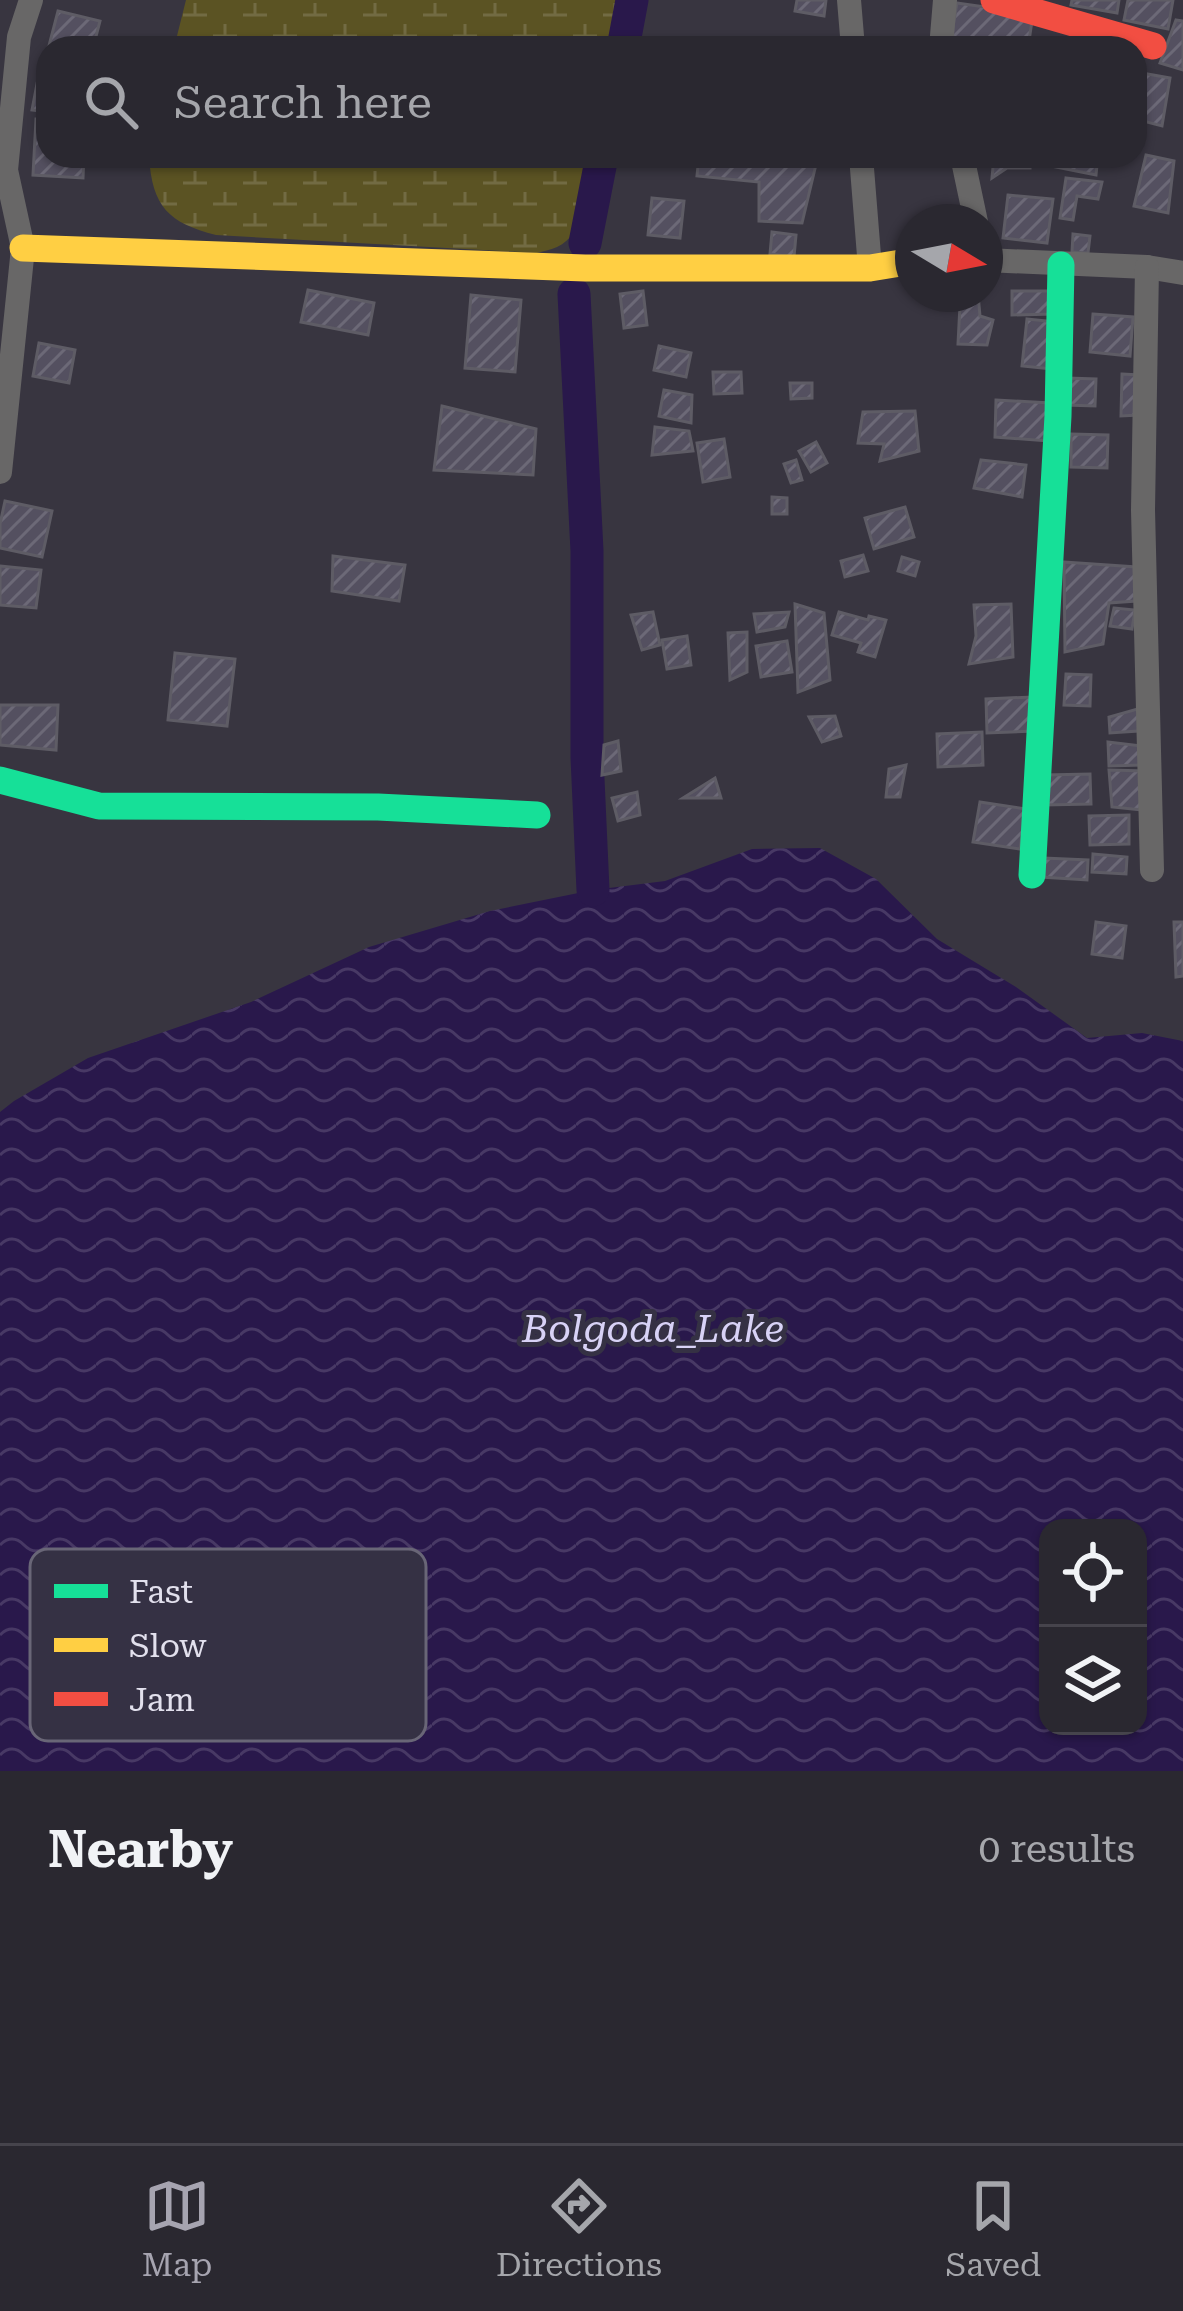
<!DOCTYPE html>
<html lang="en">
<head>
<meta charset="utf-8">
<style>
	:root { --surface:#2a2830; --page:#323038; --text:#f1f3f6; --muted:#a5a6ab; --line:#46444c; --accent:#a6a4b0 }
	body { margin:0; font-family:"Roboto Serif",serif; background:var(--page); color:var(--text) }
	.controls { position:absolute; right:36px; bottom:36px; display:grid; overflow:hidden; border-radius:24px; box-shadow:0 3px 9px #0004 }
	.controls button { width:108px; height:108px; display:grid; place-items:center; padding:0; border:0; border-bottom:3px solid var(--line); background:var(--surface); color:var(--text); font:60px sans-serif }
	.compass { position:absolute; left:895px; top:204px; width:108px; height:108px; border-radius:50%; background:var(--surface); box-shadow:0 3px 9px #0004; rotate:100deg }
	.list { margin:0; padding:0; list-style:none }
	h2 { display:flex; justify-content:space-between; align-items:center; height:156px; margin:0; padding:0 48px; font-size:51px }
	h2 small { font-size:39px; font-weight:400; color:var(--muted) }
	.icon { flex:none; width:66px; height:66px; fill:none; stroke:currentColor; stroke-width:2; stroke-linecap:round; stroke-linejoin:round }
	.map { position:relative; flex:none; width:1183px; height:1771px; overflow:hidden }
	.search { position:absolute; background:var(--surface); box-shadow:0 3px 9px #0004; left:36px; right:36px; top:36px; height:132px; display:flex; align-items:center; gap:30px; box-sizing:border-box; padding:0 42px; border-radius:36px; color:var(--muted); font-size:45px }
	.sheet { height:372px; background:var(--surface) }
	nav { display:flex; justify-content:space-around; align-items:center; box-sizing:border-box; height:168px; border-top:3px solid var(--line); background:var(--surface); font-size:33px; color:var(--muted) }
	nav a { display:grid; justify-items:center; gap:6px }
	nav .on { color:var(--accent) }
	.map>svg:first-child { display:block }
</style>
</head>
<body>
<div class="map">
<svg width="1183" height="1771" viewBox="0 0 1183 1771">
	<defs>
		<pattern id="wetland-marsh" width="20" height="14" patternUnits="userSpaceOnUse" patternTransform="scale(3)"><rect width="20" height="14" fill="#5b5323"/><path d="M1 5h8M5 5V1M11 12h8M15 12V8" fill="none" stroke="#726b43"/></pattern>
		<pattern id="water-waves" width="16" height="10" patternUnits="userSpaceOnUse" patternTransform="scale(3)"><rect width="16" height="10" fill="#29184b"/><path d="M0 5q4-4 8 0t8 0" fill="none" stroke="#483965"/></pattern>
		<pattern id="building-hatch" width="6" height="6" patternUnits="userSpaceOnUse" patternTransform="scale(3)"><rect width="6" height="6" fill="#545060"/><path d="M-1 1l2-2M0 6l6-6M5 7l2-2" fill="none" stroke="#6c6977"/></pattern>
	</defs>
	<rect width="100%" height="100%" fill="#383540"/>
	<g fill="url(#wetland-marsh)">
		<path d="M186 0H640L627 48H174Z"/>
		<path d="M149 156H599C591 184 586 234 557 247 550 250 543 251 537 253L216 235C169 223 152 207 149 156Z"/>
	</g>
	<path fill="url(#water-waves)" fill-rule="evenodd" d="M820 848 876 879 937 939 1016 987 1087 1038 1142 1033 1183 1041V1771H0V1112L14 1101 88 1058 251 1002 369 947 490 911 593 890 665 881 752 849ZM1048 1528H1138V1726H1048Z"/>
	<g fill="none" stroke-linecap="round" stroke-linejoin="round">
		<g stroke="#29184b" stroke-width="33">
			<path d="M623 48 632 0"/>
			<path d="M585 243 602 156"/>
			<path d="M574 294 587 551V757L593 890"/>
		</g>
	</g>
	<g fill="url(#building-hatch)" stroke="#5e5c65" stroke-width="3">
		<path d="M797 0H826L824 16 795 11Z"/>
		<path d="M1072 0H1119L1117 13 1071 5Z"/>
		<path d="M1128 0H1173L1168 29 1124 20Z"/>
		<path d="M957 3 1033 14 1028 48H978L950 44Z"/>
		<path d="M58 11 100 21 93 48H48V62L45 61Z"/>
		<path d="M1176 20 1183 21V70L1160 63Z"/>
		<path d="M793 40 794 48H760L759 45Z"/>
		<path d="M40 68 48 70V112L32 110Z"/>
		<path d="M1142 73 1170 78 1162 126 1135 119Z"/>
		<path d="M36 119 48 120V156H84L83 178 33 175Z"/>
		<path d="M1146 155 1174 161 1168 213 1134 206Z"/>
		<path d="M699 156H818L802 223 759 221V182L697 176Z"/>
		<path d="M994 156H1030V168H1007L992 178Z"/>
		<path d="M1037 156H1098L1096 175 1036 163Z"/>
		<path d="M1066 178 1102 182 1098 199 1077 196 1073 220 1060 218Z"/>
		<path d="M1008 195 1053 199 1047 243 1003 238Z"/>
		<path d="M652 198 684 201 680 238 648 235Z"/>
		<path d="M772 232 796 235 794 257 770 254Z"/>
		<path d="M1073 234 1090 236 1088 253 1072 252Z"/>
		<path d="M308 290 374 303 368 335 301 322Z"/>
		<path d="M643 291 647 325 624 328 620 294Z"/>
		<path d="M1012 291H1053V314L1012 315Z"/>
		<path d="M967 294H978L980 316 993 320 987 345 958 344 960 305Z"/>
		<path d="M471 295 521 300 515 372 465 368Z"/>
		<path d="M1093 314 1133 317 1130 356 1090 352Z"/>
		<path d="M1027 319 1057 322 1053 369 1022 366Z"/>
		<path d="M39 343 75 350 69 383 33 376Z"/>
		<path d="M659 346 691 353 686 377 654 370Z"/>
		<path d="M713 372H741L742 393 714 394Z"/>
		<path d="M1122 374 1139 375V415L1121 416Z"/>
		<path d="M1067 378 1096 379 1095 406 1066 405Z"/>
		<path d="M790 383H812V398L791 399Z"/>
		<path d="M664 390 692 395 691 423 659 416Z"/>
		<path d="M996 400 1050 403 1048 441 995 437Z"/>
		<path d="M442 406 536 429 533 475 434 470Z"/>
		<path d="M915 411 919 451 880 461 884 444 858 443 863 412Z"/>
		<path d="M655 427 689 431 693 451 652 455Z"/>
		<path d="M1071 434 1108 435 1107 468 1071 467Z"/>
		<path d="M724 439 730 477 703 482 697 443Z"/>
		<path d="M816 442 827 463 811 472 799 451Z"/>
		<path d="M796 460 802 480 791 483 784 464Z"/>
		<path d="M981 460 1026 465 1022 497 974 488Z"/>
		<path d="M772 497 787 498V514H772Z"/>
		<path d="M5 501 52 511 42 557 0 548V524Z"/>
		<path d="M905 507 914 537 874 549 865 518Z"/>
		<path d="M863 555 868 571 845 577 841 561Z"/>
		<path d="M333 556 405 565 399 601 332 591Z"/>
		<path d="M902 557 919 562 915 576 898 571Z"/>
		<path d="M1064 562 1136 567V601L1109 603 1103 644 1065 652Z"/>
		<path d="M0 566 41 570 36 608 0 605Z"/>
		<path d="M795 604 824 613 830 680 798 692Z"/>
		<path d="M1011 604 1013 657 969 664 976 636 974 605Z"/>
		<path d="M1114 608 1135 610 1132 629 1110 626Z"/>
		<path d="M653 612 660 645 642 650 631 615Z"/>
		<path d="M789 612 785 627 757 632 754 614Z"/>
		<path d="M839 612 868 620 869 616 886 620 875 657 858 652 861 643 832 635Z"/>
		<path d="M747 632V672L730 680 728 633Z"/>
		<path d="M687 636 691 665 667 669 662 640Z"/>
		<path d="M787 641 792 672 761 677 756 646Z"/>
		<path d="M175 653 235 659 227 726 168 720Z"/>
		<path d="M1066 674 1091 675 1090 706 1064 705Z"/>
		<path d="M1032 697 1034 731 987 733 986 699Z"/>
		<path d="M0 705H58L56 750 0 745Z"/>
		<path d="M1141 708 1138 731 1110 733 1109 717Z"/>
		<path d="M835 716 841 736 822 742 809 717Z"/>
		<path d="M982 732 983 765 938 767 937 734Z"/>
		<path d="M618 741 621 771 602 775 604 745Z"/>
		<path d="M1108 742 1142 746 1141 765 1109 766Z"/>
		<path d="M906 765 900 797H886L889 769Z"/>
		<path d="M1109 770 1145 771 1143 810 1112 807Z"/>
		<path d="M1090 774 1091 804 1045 805V775Z"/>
		<path d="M715 778 721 798H683Z"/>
		<path d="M637 792 640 815 618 821 612 798Z"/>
		<path d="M980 802 1026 809 1020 849 973 842Z"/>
		<path d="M1129 815V844L1090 845 1089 816Z"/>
		<path d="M1093 854 1127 857 1126 874 1092 872Z"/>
		<path d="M1043 858 1088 860 1087 880 1041 877Z"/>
		<path d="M1096 922 1126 926 1122 958 1092 954Z"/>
		<path d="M1174 922H1183V976L1176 977Z"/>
	</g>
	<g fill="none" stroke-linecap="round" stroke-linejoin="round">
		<g stroke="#686767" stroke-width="24">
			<path d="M849 0 853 48"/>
			<path d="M941 48 945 0"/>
			<path d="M861 156 870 268"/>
			<path d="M962 156 976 222"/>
			<path d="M985 260 1147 267 1183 273"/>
			<path d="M1147 267 1143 510 1152 870"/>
			<path d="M0 472 23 248 6 170 19 37 31 0"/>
		</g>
		<g stroke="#16e098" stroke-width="27">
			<path d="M0 780 99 806 378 807 537 815"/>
			<path d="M1032 875 1058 416 1061 265"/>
		</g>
		<path stroke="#ffcf43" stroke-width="27" d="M23 248 585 268H870L913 261"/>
		<path stroke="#f24e42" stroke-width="27" d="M994 0 1153 46"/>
	</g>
	<g text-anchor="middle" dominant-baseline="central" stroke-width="10" stroke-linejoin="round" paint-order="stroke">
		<g font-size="39" font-style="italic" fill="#d8d2f6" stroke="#353144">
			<text x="653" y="1329">Bolgoda_Lake</text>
		</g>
	</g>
	<rect x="30" y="1549" width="396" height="192" rx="18" fill="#353144" stroke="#696677" stroke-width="3"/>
	<rect x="54" y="1584" width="54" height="14" fill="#16e098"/>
	<rect x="54" y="1638" width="54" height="14" fill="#ffcf43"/>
	<rect x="54" y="1692" width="54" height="14" fill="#f24e42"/>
	<g font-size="33" fill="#e2e0ed">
		<text x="129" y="1603">Fast</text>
		<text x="129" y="1657">Slow</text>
		<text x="129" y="1711">Jam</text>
	</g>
</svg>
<div class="controls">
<button><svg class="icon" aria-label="locate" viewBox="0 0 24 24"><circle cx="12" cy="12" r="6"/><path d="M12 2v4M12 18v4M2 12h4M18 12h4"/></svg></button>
<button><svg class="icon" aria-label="layers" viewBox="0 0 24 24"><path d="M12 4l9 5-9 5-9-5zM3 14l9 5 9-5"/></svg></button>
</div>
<svg class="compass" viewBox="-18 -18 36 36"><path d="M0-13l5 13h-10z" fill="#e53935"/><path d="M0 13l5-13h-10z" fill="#a5a6ab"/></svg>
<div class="search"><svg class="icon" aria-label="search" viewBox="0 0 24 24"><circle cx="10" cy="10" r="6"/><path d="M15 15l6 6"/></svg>Search here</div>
</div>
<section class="sheet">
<h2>Nearby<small>0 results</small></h2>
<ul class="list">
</ul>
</section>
<nav>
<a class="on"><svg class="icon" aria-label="map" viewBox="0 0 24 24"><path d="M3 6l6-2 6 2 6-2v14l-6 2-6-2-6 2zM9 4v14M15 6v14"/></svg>Map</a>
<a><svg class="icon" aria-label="directions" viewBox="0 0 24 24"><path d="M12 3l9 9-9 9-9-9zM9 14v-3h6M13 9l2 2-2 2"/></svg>Directions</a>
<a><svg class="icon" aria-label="saved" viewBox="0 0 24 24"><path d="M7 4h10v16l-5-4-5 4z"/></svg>Saved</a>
</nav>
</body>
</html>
